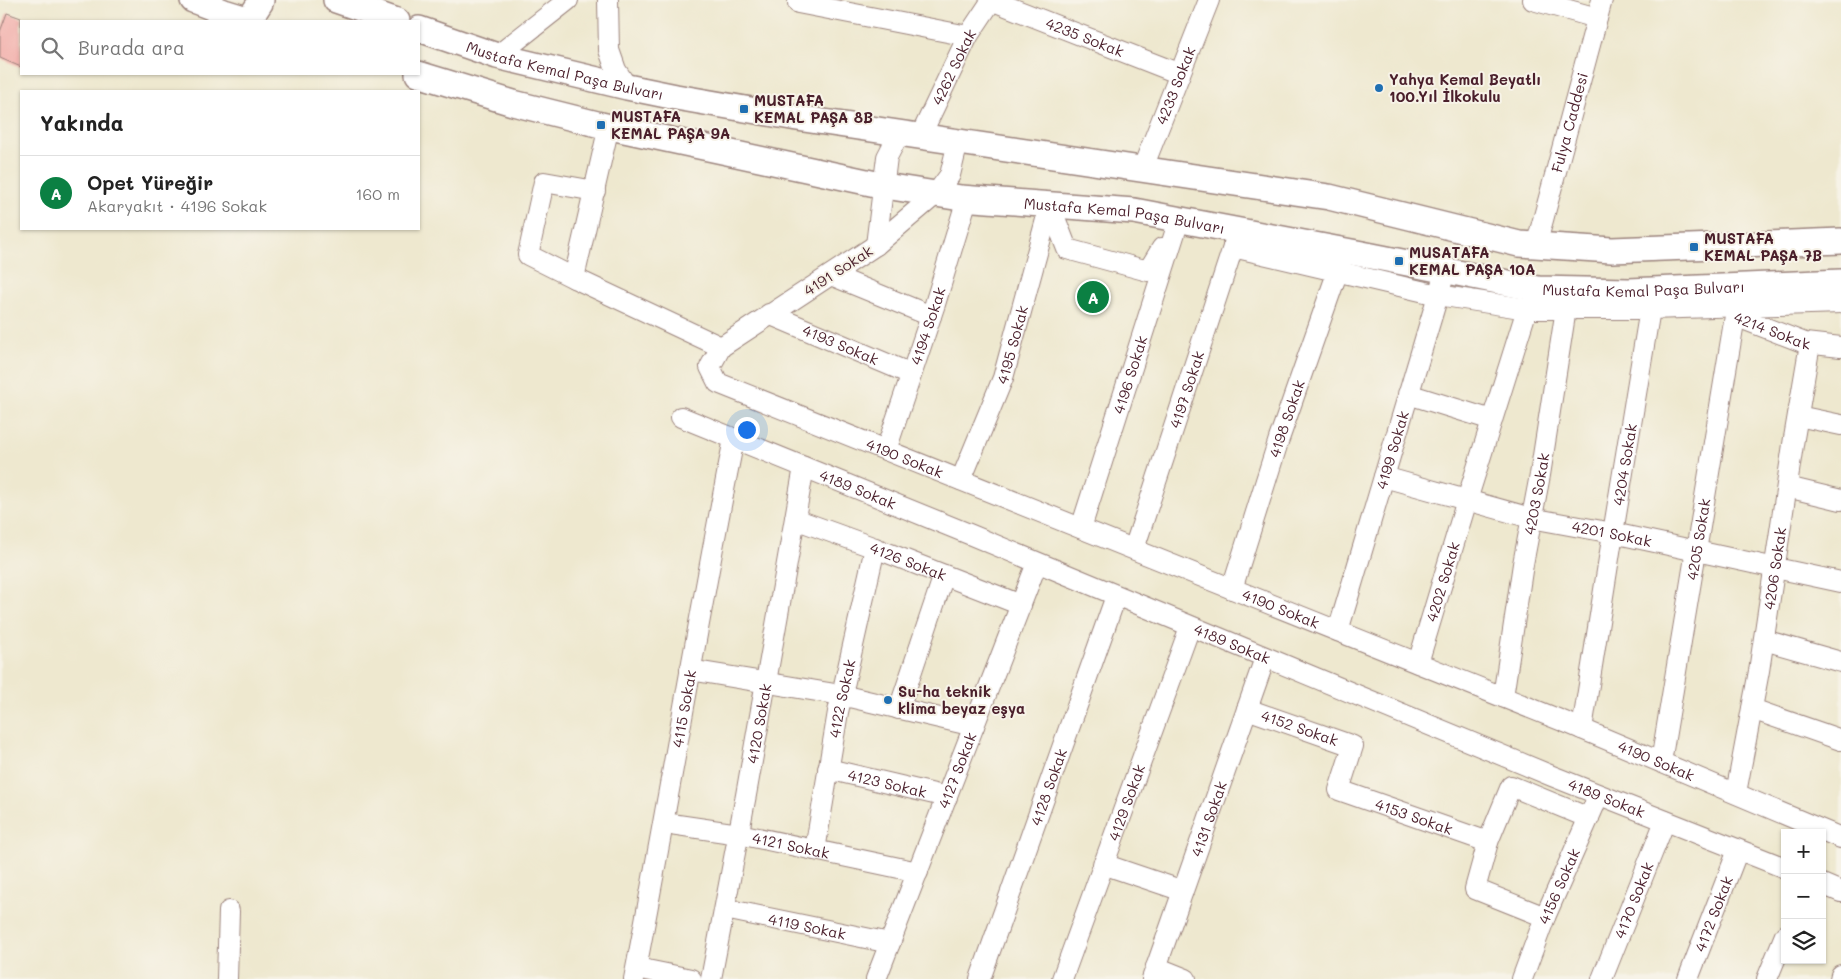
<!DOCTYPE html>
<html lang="tr">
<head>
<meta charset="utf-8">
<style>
	:root { --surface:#fff; --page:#f6f6f6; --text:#222; --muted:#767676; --line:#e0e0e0; --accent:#0b8043 }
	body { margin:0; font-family:Mali,sans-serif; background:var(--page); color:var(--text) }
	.controls { position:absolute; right:15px; bottom:15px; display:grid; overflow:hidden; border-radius:0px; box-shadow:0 1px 4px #0004 }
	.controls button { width:45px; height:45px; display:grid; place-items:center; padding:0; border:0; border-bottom:1px solid var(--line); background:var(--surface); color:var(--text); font:25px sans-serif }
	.you { position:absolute; left:746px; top:429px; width:18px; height:18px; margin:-12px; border:4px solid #fff; border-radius:50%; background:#1a73e8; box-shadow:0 0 0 8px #1a73e833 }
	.badge { display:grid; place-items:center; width:32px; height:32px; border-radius:50%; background:var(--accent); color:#fff; font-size:16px; font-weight:700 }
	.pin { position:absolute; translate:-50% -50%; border:2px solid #fff; box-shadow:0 1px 5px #0006 }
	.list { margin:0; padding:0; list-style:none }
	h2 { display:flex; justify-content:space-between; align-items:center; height:65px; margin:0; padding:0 20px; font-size:21px }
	h2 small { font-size:16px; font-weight:400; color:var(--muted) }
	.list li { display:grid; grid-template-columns:32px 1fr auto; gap:15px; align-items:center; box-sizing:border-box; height:75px; padding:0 20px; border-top:1px solid var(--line) }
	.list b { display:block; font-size:19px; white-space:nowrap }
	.list p { margin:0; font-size:16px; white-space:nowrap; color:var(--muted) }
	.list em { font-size:16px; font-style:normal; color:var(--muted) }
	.icon { flex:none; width:28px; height:28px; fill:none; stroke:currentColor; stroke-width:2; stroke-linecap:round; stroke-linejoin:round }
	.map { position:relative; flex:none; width:1841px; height:979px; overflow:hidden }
	.search { position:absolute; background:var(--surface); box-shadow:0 1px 4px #0004; left:20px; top:20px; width:400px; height:55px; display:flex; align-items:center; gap:12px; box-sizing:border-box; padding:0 18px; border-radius:0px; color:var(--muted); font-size:19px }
	.panel { position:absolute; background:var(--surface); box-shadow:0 1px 4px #0004; left:20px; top:90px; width:400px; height:140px; border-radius:0px }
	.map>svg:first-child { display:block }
</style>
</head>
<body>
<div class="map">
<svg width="1841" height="979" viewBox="0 0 1841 979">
	<rect width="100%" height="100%" fill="#f7f3e8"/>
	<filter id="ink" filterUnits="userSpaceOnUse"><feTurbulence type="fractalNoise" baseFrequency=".02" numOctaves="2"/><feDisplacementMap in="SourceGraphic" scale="10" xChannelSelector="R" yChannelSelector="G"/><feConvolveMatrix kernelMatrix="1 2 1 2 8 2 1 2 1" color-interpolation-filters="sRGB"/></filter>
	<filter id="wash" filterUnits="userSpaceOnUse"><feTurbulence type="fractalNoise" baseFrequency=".0096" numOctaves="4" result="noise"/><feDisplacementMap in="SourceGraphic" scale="20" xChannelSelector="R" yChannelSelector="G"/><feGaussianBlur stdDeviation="1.12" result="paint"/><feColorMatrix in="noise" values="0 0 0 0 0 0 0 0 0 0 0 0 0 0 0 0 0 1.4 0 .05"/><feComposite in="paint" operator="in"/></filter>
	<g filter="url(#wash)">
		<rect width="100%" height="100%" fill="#eee8cf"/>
		<g id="blocks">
			<path fill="#f2a6a3" d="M7 13 21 18V67L0 58V32Z"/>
		</g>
	</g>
	<g filter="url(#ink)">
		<use href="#blocks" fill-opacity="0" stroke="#9c847d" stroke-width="1"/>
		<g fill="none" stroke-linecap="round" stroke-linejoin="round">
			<g stroke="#9c847d" stroke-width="22">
				<g id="minor">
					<path d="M608 0 609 50 616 70 627 87"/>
					<path id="s1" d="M991 0 1180 74"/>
					<path d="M1533 0 1597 18"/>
					<path d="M798 3 968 36"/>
					<path d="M497 56 568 0"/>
					<path d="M609 126 574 278 721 347"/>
					<path id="s2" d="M920 137 968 36 992 0"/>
					<path id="s3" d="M958 142 950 175 936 194 876 245 721 347 710 367 718 383 1570 724 1841 838"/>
					<path id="s4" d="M1142 170 1209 0"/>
					<path d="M1050 205 1067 249 1148 271 1162 248"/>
					<path d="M876 245 887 157 899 134"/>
					<path id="s5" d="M1536 246 1602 0"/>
					<path d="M1233 247 1438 295 1527 309H1650L1841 303"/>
					<path d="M831 275 931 316"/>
					<path d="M574 278 528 255 544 182 595 191"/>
					<path id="s6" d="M1734 305 1735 316 1805 343 1841 347"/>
					<path id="s7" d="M769 314 911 374"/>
					<path d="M1408 394 1492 420"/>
					<path d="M1798 416 1841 425"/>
					<path id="s8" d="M681 417 969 534 1552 776 1785 868"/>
					<path id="s9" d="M886 450 935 304 967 199"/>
					<path id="s10" d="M1384 477 1531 518 1613 533 1841 582"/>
					<path id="s11" d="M961 480 1003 378 1050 205"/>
					<path d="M1787 487 1841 500"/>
					<path id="s12" d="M795 519 875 548 1021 605"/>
					<path id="s13" d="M1081 528 1179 220"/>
					<path id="s14" d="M1134 549 1237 235"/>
					<path id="s15" d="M1232 589 1279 439 1342 259"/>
					<path id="s16" d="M1338 631 1442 282"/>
					<path d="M1764 640 1841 662"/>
					<path id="s17" d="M1418 663 1467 500 1527 309"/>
					<path d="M690 670 841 695 974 726"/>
					<path id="s18" d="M1503 697 1523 564 1540 475 1568 296"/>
					<path d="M899 709 944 575"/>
					<path id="s19" d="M1247 709 1353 746 1339 790 1488 842"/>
					<path d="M1752 709 1841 740"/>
					<path id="s20" d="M1582 729 1613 533 1652 297"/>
					<path id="s21" d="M1661 762 1735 316"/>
					<path id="s22" d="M828 769 947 797"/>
					<path id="s23" d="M1736 793 1759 671 1794 438 1810 344"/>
					<path id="s24" d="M664 823 739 834 918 872"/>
					<path id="s25" d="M815 850 838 712 875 548"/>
					<path d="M1103 864 1183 891"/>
					<path d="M1822 884 1841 892"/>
					<path id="s26" d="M725 909 890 943"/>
					<path d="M1545 917 1475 889 1488 842 1511 786 1589 818"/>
					<path d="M1156 967 1186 979"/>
					<path d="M637 968 691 979"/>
					<path d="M227 979 229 911"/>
					<path id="s27" d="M634 979C669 799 698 618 734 439"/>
					<path id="s28" d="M711 979 746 795 804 467"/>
					<path id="s29" d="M876 979 1037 563"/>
					<path id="s30" d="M980 979 1116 596"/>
					<path id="s31" d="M1062 979 1190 627"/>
					<path id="s32" d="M1152 979 1265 658"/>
					<path id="s33" d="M1522 979 1545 917 1594 806"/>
					<path id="s34" d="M1602 979 1665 821"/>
					<path id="s35" d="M1688 979 1738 850"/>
					<path d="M1767 979 1785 935"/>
					<path d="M1840 979 1841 975"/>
				</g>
			</g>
			<g stroke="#9c847d" stroke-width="28">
				<g id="major">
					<path d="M193 0 224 12 253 21"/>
					<path d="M336 0 397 21"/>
					<path d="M249 20 260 3 261 0"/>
					<path id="s36" d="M419 29 497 56 627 87 676 97 797 118 1329 197 1519 244 1612 250 1841 241"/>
					<path id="s37" d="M418 74 513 103 601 125 885 186 961 198 1134 211 1362 254 1538 289 1629 291 1841 282"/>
				</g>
			</g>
			<use href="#minor" stroke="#fff" stroke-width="20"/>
			<use href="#major" stroke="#fff" stroke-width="25"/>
		</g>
	</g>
	<g fill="#1f6fb2" stroke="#f7f3e8" stroke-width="2">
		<circle cx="1379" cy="88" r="5"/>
		<rect x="739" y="104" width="10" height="10" rx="2.5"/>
		<rect x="596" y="120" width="10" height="10" rx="2.5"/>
		<rect x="1689" y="242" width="10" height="10" rx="2.5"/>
		<rect x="1394" y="256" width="10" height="10" rx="2.5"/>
		<circle cx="888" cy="700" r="5"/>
	</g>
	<g text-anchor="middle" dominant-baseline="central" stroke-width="4" stroke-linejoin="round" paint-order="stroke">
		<g font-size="15" fill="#4a1f2b" stroke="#f7f3e8">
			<text stroke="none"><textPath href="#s1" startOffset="101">4235 Sokak</textPath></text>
			<text stroke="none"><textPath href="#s2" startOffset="78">4262 Sokak</textPath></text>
			<text stroke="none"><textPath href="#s36" startOffset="152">Mustafa Kemal Paşa Bulvarı</textPath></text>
			<text stroke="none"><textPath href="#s4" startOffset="91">4233 Sokak</textPath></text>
			<text stroke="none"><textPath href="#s5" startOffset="128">Fulya Caddesi</textPath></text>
			<text stroke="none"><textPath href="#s37" startOffset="722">Mustafa Kemal Paşa Bulvarı</textPath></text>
			<text transform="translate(838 270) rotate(-33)">4191 Sokak</text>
			<text stroke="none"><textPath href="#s37" startOffset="1248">Mustafa Kemal Paşa Bulvarı</textPath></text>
			<text stroke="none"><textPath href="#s9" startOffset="131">4194 Sokak</textPath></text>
			<text stroke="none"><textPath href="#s6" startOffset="51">4214 Sokak</textPath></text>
			<text stroke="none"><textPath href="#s7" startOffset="78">4193 Sokak</textPath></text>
			<text stroke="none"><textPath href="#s11" startOffset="145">4195 Sokak</textPath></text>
			<text stroke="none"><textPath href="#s13" startOffset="161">4196 Sokak</textPath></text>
			<text stroke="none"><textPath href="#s14" startOffset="168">4197 Sokak</textPath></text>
			<text stroke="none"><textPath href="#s15" startOffset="179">4198 Sokak</textPath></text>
			<text stroke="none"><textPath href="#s16" startOffset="189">4199 Sokak</textPath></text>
			<text stroke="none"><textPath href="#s3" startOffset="564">4190 Sokak</textPath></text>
			<text stroke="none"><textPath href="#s20" startOffset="268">4204 Sokak</textPath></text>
			<text stroke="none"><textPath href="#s8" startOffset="191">4189 Sokak</textPath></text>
			<text stroke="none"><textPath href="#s18" startOffset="206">4203 Sokak</textPath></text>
			<text stroke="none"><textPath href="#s10" startOffset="235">4201 Sokak</textPath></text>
			<text stroke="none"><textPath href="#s21" startOffset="226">4205 Sokak</textPath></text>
			<text stroke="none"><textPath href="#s12" startOffset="121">4126 Sokak</textPath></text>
			<text stroke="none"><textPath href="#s23" startOffset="228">4206 Sokak</textPath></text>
			<text stroke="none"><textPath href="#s17" startOffset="85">4202 Sokak</textPath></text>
			<text stroke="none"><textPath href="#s3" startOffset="969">4190 Sokak</textPath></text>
			<text stroke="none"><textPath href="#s8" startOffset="596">4189 Sokak</textPath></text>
			<text stroke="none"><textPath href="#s25" startOffset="154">4122 Sokak</textPath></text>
			<text stroke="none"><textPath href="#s27" startOffset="275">4115 Sokak</textPath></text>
			<text stroke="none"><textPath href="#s28" startOffset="260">4120 Sokak</textPath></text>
			<text stroke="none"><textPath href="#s19" startOffset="56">4152 Sokak</textPath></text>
			<text stroke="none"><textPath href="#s3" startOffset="1374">4190 Sokak</textPath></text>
			<text stroke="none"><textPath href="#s29" startOffset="224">4127 Sokak</textPath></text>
			<text stroke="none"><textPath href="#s22" startOffset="61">4123 Sokak</textPath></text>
			<text stroke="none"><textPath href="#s30" startOffset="204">4128 Sokak</textPath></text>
			<text stroke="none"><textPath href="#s8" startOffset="1001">4189 Sokak</textPath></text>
			<text stroke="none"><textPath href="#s31" startOffset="188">4129 Sokak</textPath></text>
			<text stroke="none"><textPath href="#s19" startOffset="238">4153 Sokak</textPath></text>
			<text stroke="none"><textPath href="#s32" startOffset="170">4131 Sokak</textPath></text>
			<text stroke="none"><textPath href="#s24" startOffset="129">4121 Sokak</textPath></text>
			<text stroke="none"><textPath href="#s33" startOffset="100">4156 Sokak</textPath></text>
			<text stroke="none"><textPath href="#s34" startOffset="85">4170 Sokak</textPath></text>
			<text stroke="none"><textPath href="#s35" startOffset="70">4172 Sokak</textPath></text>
			<text stroke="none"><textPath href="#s26" startOffset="84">4119 Sokak</textPath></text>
		</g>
		<g font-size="15" font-weight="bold" fill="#4a1f2b" stroke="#f7f3e8" text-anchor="start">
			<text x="1389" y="79">Yahya Kemal Beyatlı<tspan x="1389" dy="17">100.Yıl İlkokulu</tspan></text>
			<text x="754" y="100">MUSTAFA<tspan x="754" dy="17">KEMAL PAŞA 8B</tspan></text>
			<text x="611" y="116">MUSTAFA<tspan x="611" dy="17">KEMAL PAŞA 9A</tspan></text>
			<text x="1704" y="238">MUSTAFA<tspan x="1704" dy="17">KEMAL PAŞA 7B</tspan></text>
			<text x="1409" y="252">MUSATAFA<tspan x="1409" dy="17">KEMAL PAŞA 10A</tspan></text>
			<text x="898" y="691">Su-ha teknik<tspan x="898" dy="17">klima beyaz eşya</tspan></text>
		</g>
	</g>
</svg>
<div class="controls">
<button>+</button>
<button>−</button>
<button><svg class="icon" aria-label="layers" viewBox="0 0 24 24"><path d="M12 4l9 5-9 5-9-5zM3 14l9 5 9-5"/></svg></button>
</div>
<div class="you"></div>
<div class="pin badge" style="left:1093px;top:297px">A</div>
<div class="search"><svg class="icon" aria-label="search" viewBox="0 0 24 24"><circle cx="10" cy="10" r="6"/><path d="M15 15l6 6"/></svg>Burada ara</div>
<section class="panel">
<h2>Yakında<small></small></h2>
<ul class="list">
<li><span class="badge">A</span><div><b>Opet Yüreğir</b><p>Akaryakıt · 4196 Sokak</p></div><em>160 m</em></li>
</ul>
</section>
</div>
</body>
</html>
